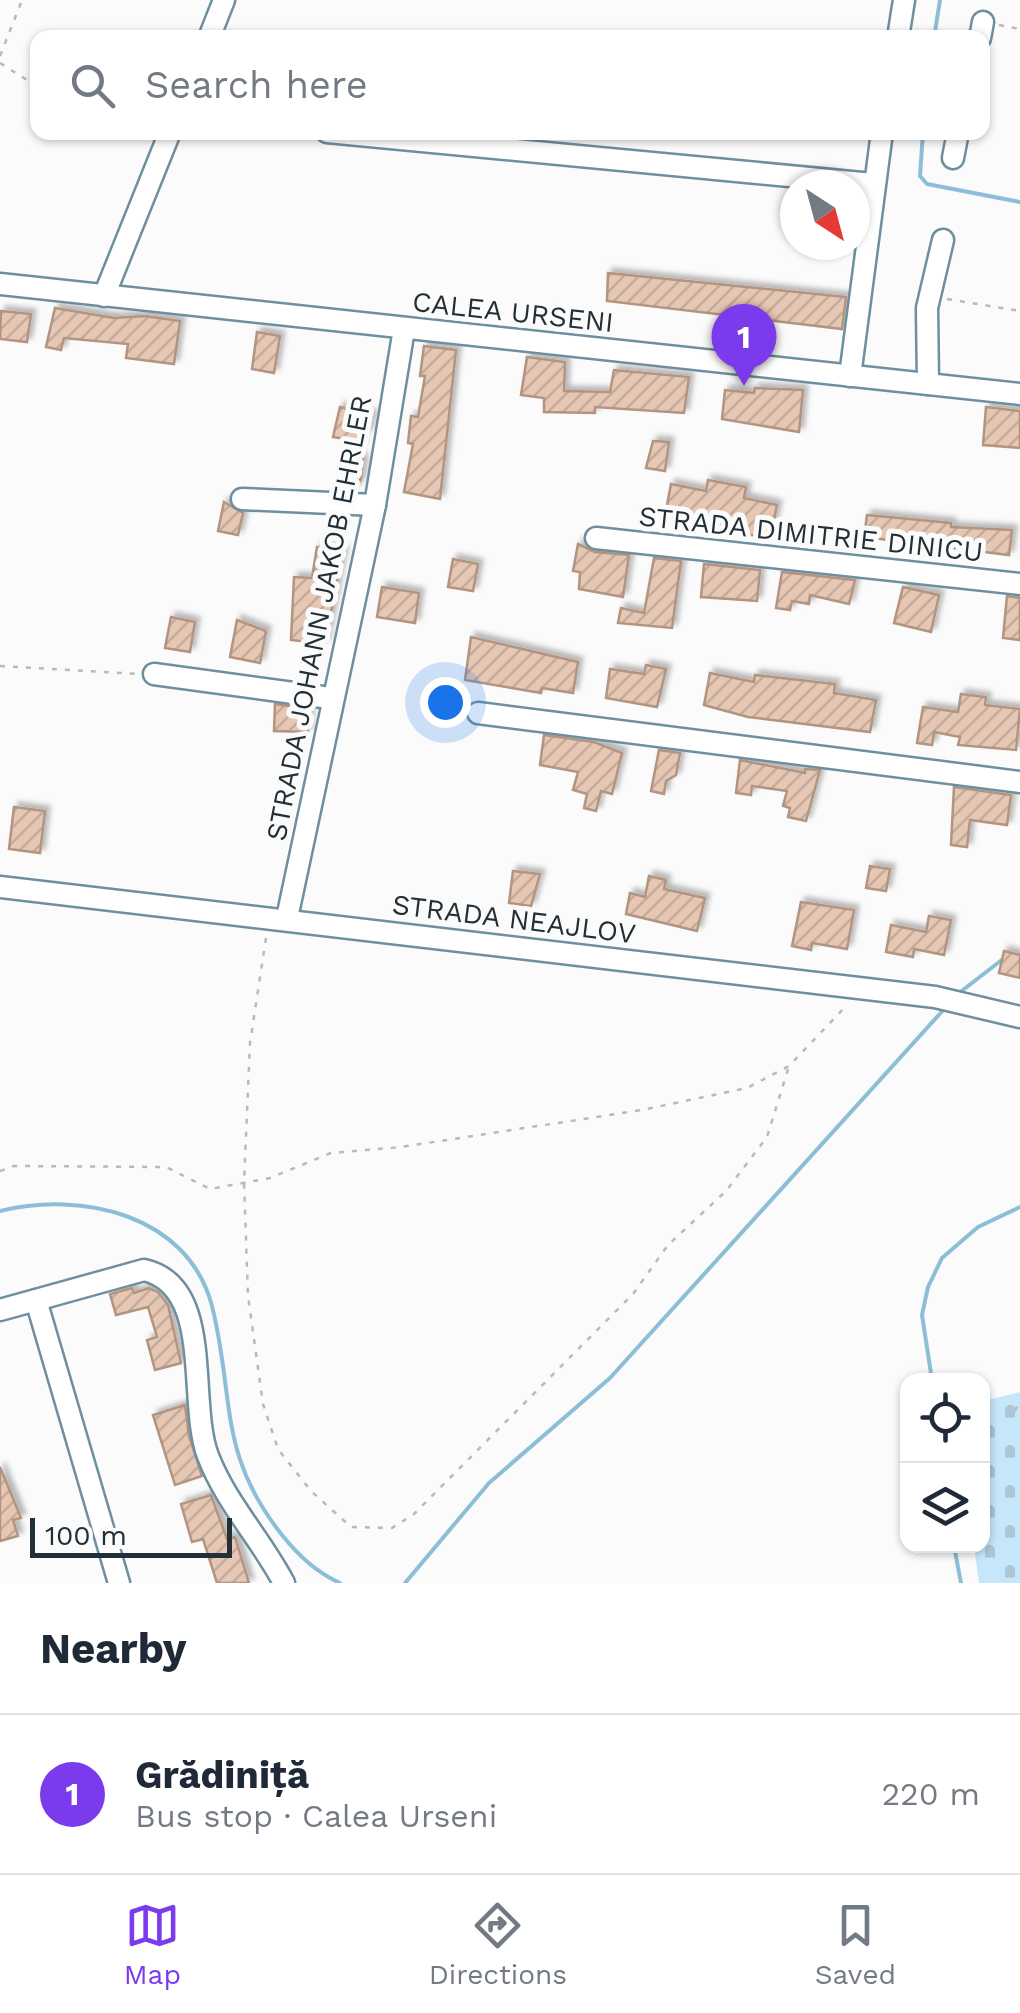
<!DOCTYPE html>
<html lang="en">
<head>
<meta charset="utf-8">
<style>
	:root { --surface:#fff; --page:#f6f6f7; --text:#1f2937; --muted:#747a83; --line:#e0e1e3; --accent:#7c3aed }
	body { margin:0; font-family:"Work Sans",sans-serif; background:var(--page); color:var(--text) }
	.controls { position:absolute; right:30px; bottom:30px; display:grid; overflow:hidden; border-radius:20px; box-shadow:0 2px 8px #0004 }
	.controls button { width:90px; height:90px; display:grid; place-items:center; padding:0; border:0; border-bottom:2px solid var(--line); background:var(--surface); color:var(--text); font:50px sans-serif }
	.compass { position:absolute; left:780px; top:170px; width:90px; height:90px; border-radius:50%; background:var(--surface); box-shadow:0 2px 8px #0004; rotate:144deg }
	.scale { position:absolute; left:30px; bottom:25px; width:202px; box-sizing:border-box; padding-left:10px; border:5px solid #222f37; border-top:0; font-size:28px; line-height:35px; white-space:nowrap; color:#222f37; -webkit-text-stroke:8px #fbfbfb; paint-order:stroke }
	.you { position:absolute; left:445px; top:702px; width:35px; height:35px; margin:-25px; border:8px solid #fff; border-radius:50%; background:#1a73e8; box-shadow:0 0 0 15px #1a73e833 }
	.badge { display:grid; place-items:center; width:65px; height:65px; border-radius:50%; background:var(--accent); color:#fff; font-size:32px; font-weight:700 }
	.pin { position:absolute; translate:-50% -82px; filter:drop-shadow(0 2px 5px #0008) }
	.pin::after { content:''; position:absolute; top:52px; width:35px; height:30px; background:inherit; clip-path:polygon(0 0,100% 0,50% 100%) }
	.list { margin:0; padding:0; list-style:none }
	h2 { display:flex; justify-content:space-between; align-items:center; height:130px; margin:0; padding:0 40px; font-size:42px }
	h2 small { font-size:32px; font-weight:400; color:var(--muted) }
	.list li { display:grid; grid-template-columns:65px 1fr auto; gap:30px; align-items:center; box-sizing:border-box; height:160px; padding:0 40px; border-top:2px solid var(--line) }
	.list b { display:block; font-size:38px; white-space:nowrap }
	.list p { margin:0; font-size:32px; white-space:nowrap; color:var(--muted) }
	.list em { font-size:32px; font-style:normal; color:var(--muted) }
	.icon { flex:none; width:55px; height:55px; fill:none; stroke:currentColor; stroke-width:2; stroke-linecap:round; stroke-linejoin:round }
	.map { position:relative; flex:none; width:1020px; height:1583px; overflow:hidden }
	.search { position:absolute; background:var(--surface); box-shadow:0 2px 8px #0004; left:30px; right:30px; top:30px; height:110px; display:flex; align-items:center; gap:25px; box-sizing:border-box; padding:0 35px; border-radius:20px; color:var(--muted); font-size:38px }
	.sheet { height:290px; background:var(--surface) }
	nav { display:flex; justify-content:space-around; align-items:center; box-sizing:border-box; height:140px; border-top:2px solid var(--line); background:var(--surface); font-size:28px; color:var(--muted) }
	nav a { display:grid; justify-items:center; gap:5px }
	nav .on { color:var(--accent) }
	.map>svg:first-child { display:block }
</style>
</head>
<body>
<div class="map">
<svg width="1020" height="1583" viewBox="0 0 1020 1583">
	<defs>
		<pattern id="cemetery-stones" width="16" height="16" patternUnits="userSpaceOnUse" patternTransform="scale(2.5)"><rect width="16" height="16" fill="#c6e7fa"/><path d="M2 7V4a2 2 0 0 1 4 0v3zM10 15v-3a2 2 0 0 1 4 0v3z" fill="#aac6d7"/></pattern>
		<pattern id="building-hatch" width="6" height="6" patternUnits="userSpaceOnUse" patternTransform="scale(2.5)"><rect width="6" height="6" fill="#e6c7b3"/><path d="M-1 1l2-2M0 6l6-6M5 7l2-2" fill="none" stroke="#c5ab9b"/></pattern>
		<filter id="shadow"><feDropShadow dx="4.5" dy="-4.5" stdDeviation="2.5" flood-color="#0004"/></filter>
	</defs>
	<rect width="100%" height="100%" fill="#fbfbfb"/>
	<path fill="url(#cemetery-stones)" d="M1020 1392V1583H979L974 1546H982L983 1401Z"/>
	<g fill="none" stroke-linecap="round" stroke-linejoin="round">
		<g stroke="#8dbed8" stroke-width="4">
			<path d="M934 38 940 0"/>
			<path d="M923 132 920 176 927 184 1020 202"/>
			<path d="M959 993 1003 959"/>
			<path d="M0 1211C81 1191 188 1214 212 1306 235 1398 217 1453 282 1535 299 1556 316 1572 340 1583"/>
			<path d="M932 1380 922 1315 928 1287 942 1258 978 1227 1020 1207"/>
			<path d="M954 1546 961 1583"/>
			<path d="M405 1583 489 1483 610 1378 946 1007"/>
		</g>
	</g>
	<g fill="url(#building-hatch)" stroke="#b29481" stroke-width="2.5" filter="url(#shadow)">
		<path d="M608 273 846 297 842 329 607 301Z"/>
		<path d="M55 308 114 318 145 316 180 321 174 364 126 358 128 344 64 338 61 350 46 347Z"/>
		<path d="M1 311 31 314 27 342 0 339Z"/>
		<path d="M257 332 280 336 274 373 252 369Z"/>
		<path d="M424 346 456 350 440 499 404 492 413 444 408 443 411 416 418 417 425 376H420Z"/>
		<path d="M527 357 565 362 564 391 610 392 614 370 689 377 684 413 595 407V413L544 412V398L521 395Z"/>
		<path d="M755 388 803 390 799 432 722 419 725 390 754 393Z"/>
		<path d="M340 407 372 415 368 433 364 432 358 458 363 459 361 479 355 489 343 486 345 477 340 476 345 439 333 437Z"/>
		<path d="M986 407 1020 411V448L983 445Z"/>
		<path d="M653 441 669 442 665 471 646 468Z"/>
		<path d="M708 480 746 487 744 498 777 505 770 538 700 527V523L665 516 671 484 706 491Z"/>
		<path d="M224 502 243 513 238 535 218 531Z"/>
		<path d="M867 515 951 523V527L1012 530 1009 555 864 537Z"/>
		<path d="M578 544 595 552 629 555 623 597 579 589 580 572 573 571Z"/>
		<path d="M317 547 343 550 325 644 291 640 294 577 312 578Z"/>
		<path d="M654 558 681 561 672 628 618 623 621 608 644 613Z"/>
		<path d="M453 559 478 564 473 591 448 587Z"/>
		<path d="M704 564 760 570 757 601 701 597Z"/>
		<path d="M782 572 855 580 849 604 810 595 809 604 792 601 790 610 776 608Z"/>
		<path d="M382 587 419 593 415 623 377 617Z"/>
		<path d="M903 587 939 595 931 632 894 623Z"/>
		<path d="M1007 596 1020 598V640L1003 638Z"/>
		<path d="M171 617 195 622 190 652 165 648Z"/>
		<path d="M237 620 266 631 260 663 230 657Z"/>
		<path d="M471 637 578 662 573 693 542 688 541 693 465 680Z"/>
		<path d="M646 665 666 669 657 707 606 698 610 669 644 674Z"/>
		<path d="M710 673 754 682 755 675 835 684 834 693 876 700 870 732 748 717 704 705Z"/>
		<path d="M961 694 986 697 985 705 1020 709 1016 750 958 745 960 737 934 732 932 745 917 743 923 707 958 712Z"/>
		<path d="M275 704 309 709 308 732 274 731Z"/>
		<path d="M544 735 594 742 622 753 612 794 601 791 596 811 584 808 587 794 573 790 578 772 540 765Z"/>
		<path d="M659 750 680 753 676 775 666 781 664 794 651 791Z"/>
		<path d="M740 760 805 773V769L820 770 806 821 788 817 790 808 783 806 787 791 752 786 751 795 736 793Z"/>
		<path d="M954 787 1011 795 1007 825 970 820 967 847 951 845Z"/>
		<path d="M14 807 45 811 40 853 9 849Z"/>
		<path d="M870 866 890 869 886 891 866 888Z"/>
		<path d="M513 871 540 874 531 906 509 903Z"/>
		<path d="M649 876 666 880 664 889 705 898 697 931 626 914 630 893 645 897Z"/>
		<path d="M801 902 854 910 847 949 812 943 811 950 792 946Z"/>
		<path d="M929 916 951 920 944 955 914 949 913 957 886 952 891 925 926 932Z"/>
		<path d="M1004 951 1020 955V978L999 973Z"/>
		<path d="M132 1288 134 1293 149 1288 158 1292 168 1305 181 1363 155 1370 147 1340 157 1337 148 1307 116 1315 110 1294Z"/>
		<path d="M185 1405 189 1436 202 1476 175 1485 153 1415Z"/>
		<path d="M0 1467 21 1518 13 1520 18 1536 0 1541Z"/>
		<path d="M211 1495 227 1539 235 1537 249 1583H217L203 1539 192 1542 181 1504Z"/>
	</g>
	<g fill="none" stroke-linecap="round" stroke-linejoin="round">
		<g stroke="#6e8fa0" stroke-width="25">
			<g id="minor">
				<path d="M209 38 224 0"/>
				<path d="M898 38 904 0"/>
				<path d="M980 38 983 22"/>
				<path d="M327 132 873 184"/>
				<path d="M953 158 958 132"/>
				<path d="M0 284 1020 394"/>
				<path d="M104 296 170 132"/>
				<path d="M850 376 882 132"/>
				<path d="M928 384 927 308 943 240"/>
				<path d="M242 499 375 505"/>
				<path d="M596 538 1020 584"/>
				<path d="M154 674 330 698"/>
				<path d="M478 713 1020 782"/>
				<path d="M0 887 935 997 1020 1017"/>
				<path d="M287 918 375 505 404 329"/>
				<path d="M36 1300 119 1583"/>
				<path d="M0 1310 144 1270C215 1286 187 1401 208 1456 226 1503 261 1539 284 1583"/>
			</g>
		</g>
		<g stroke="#b5babc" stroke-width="2.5" stroke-dasharray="5 8" stroke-linecap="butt">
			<path d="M999 25 1020 29"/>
			<path d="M0 56 22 0"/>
			<path d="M0 63 38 87"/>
			<path d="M947 299 1020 311"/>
			<path d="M0 666 138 674"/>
			<path d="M266 938 250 1043 244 1182 248 1296 263 1404 278 1449 311 1491 351 1527 392 1528 414 1514 633 1294 668 1245 726 1191 767 1137 789 1066"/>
			<path d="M0 1171 14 1166 166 1167 210 1189 270 1178 331 1153 401 1147 642 1110 747 1088 789 1066 847 1005"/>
			<path d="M1015 1411 1020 1399"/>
		</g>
		<use href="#minor" stroke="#fff" stroke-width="20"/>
	</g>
	<g text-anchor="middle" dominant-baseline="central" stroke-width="10" stroke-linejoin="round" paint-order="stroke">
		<g font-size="28" fill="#222f37" stroke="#fbfbfb">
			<text transform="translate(513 312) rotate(6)">CALEA URSENI</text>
			<text transform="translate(811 534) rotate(6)">STRADA DIMITRIE DINICU</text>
			<text transform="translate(319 618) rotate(-79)">STRADA JOHANN JAKOB EHRLER</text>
			<text transform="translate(514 919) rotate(7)">STRADA NEAJLOV</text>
		</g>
	</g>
</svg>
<div class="controls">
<button><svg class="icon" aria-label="locate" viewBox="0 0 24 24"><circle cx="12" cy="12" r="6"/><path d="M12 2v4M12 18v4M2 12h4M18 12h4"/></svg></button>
<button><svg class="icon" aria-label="layers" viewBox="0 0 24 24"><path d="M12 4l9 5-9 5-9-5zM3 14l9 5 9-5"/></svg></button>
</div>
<svg class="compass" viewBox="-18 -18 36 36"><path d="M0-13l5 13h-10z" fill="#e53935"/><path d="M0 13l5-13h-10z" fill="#747a83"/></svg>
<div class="scale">100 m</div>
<div class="you"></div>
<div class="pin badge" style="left:744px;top:386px">1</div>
<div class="search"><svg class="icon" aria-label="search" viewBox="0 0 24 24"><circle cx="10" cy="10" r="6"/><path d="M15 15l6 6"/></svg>Search here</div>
</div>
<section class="sheet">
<h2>Nearby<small></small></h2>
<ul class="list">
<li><span class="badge">1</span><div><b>Grădiniță</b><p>Bus stop · Calea Urseni</p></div><em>220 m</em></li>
</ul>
</section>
<nav>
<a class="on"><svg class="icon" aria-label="map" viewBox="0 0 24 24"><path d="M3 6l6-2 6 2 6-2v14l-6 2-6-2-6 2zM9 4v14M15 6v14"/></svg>Map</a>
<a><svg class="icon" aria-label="directions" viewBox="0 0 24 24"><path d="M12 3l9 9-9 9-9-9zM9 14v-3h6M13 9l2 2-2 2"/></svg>Directions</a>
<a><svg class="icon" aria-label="saved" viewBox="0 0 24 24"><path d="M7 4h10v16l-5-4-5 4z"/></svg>Saved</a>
</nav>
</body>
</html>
